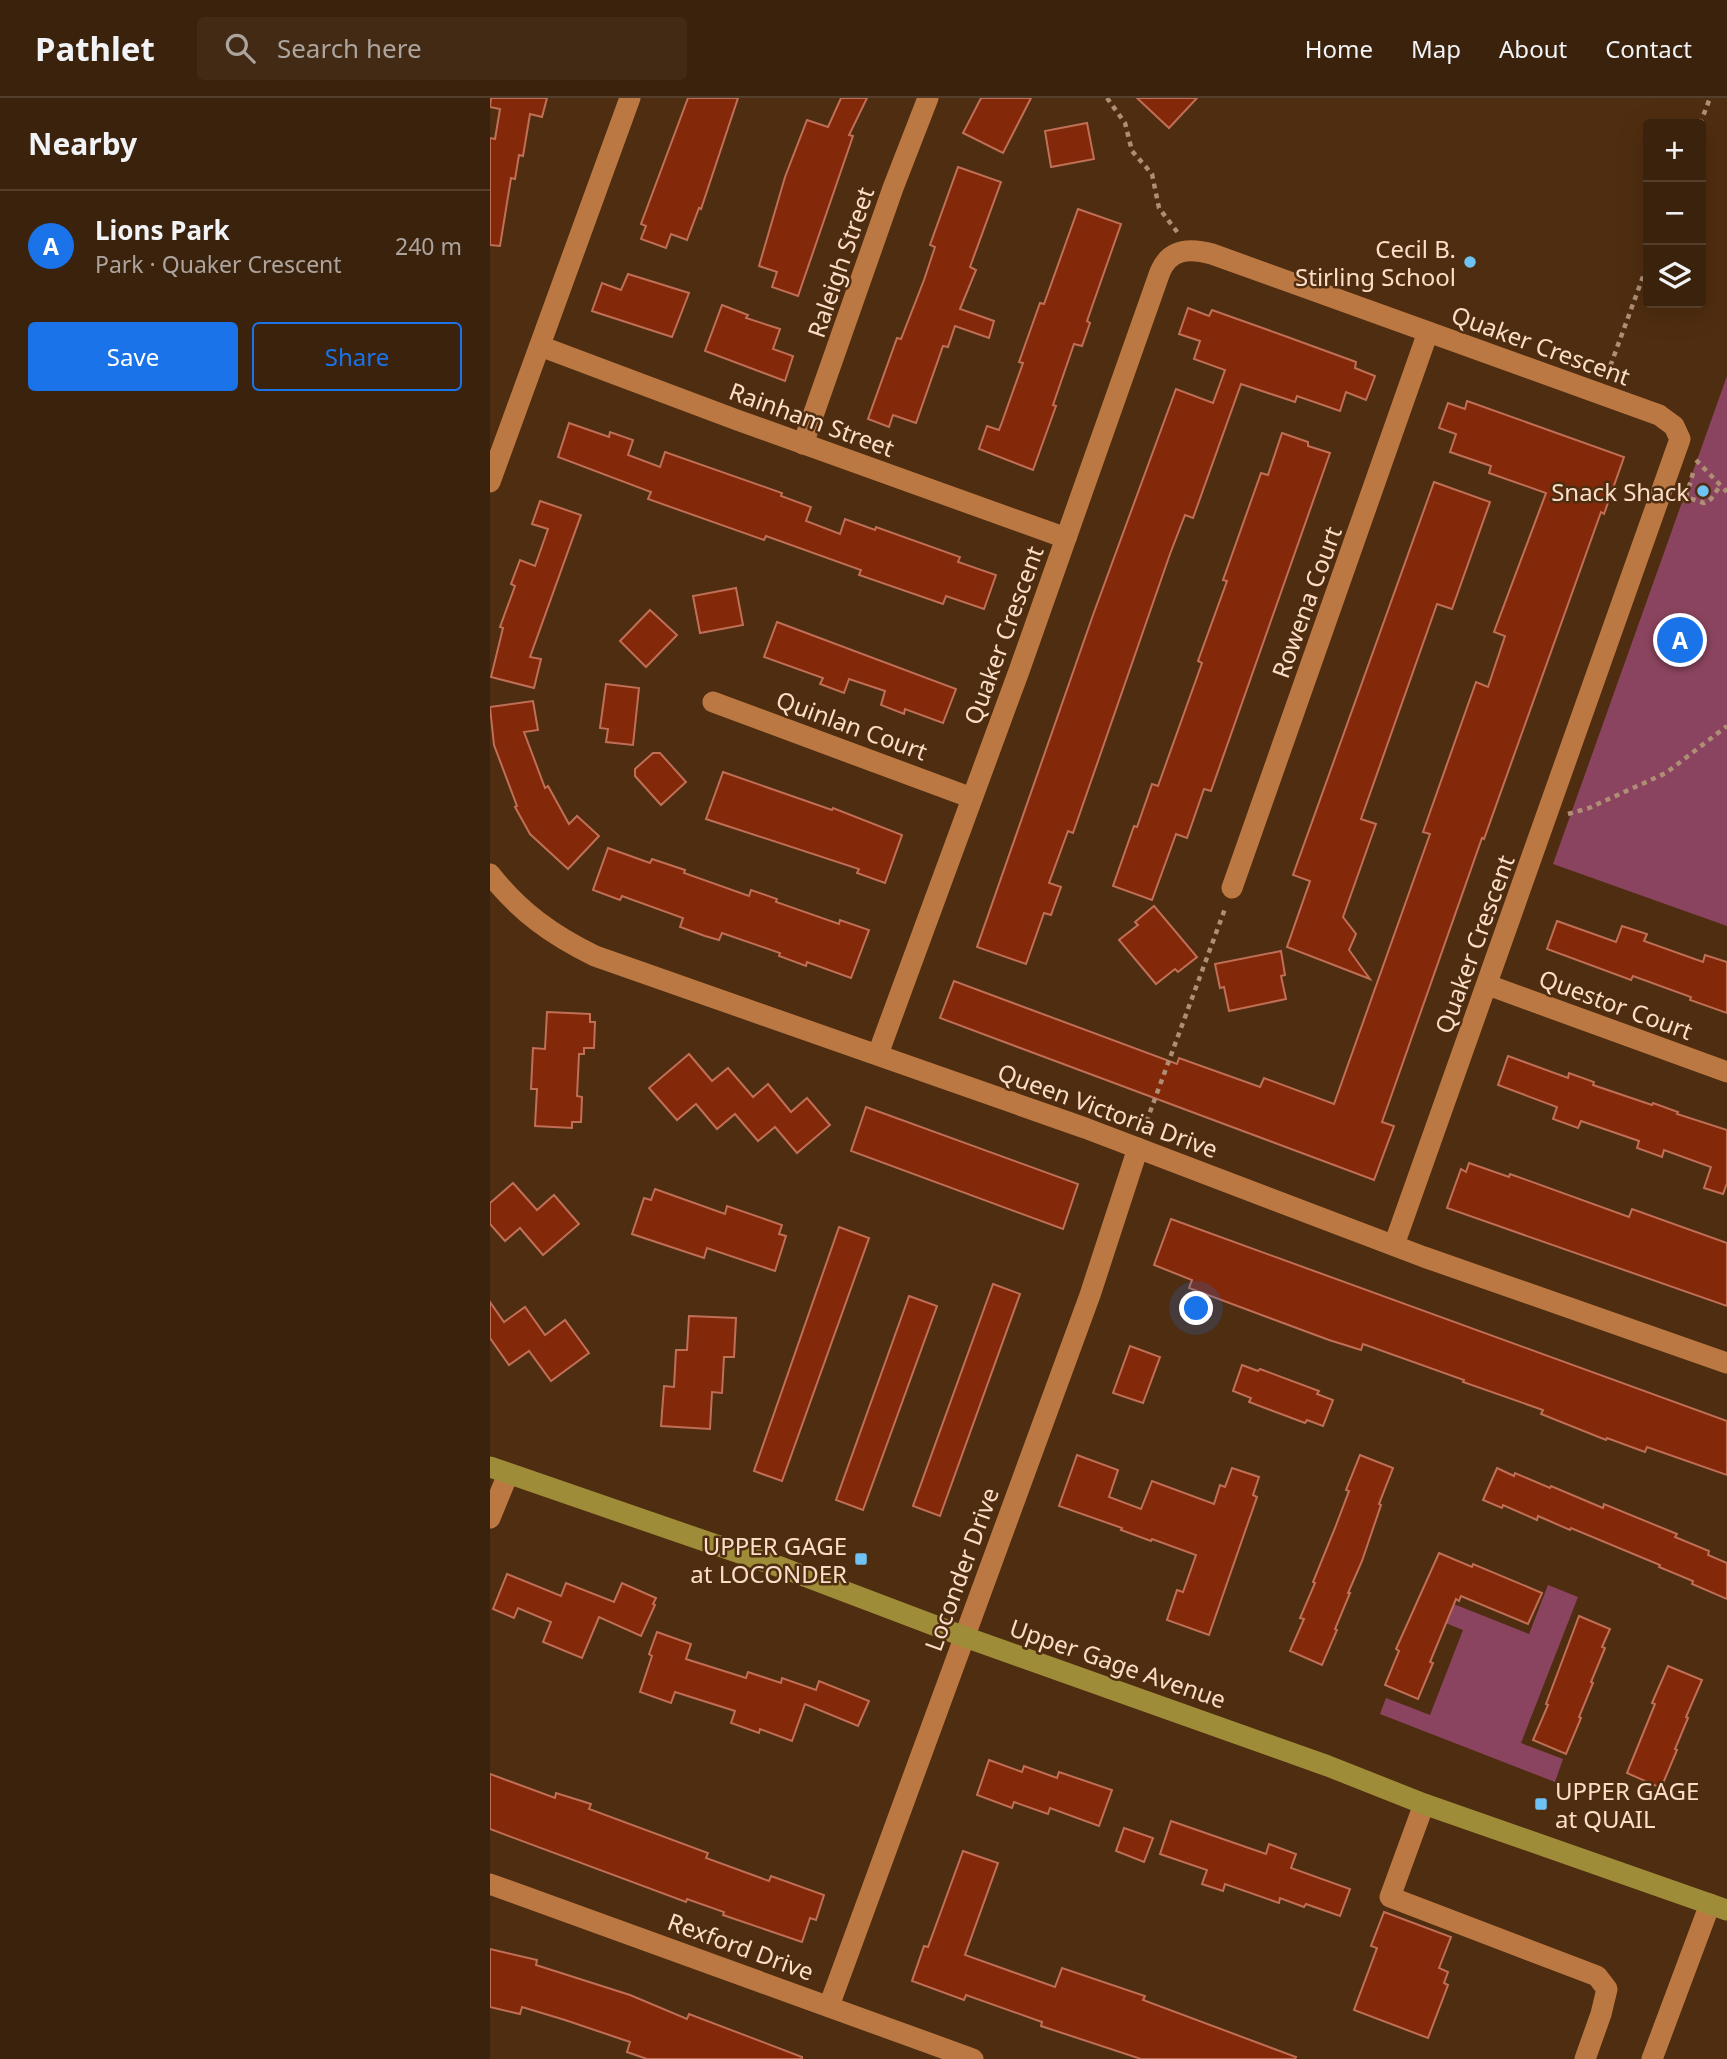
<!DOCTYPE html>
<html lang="en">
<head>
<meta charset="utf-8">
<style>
	:root { --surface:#3b220c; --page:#422a15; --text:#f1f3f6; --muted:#aca49d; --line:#543f2d; --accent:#1a73e8 }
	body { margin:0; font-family:"Noto Sans",sans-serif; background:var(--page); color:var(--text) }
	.controls { position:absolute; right:21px; top:21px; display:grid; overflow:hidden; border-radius:7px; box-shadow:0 7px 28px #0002 }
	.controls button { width:63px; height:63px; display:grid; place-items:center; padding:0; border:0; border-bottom:2px solid var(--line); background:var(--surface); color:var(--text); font:35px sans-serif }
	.you { position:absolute; left:707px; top:1211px; width:24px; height:24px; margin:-18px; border:5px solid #fff; border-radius:50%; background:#1a73e8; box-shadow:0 0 0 10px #1a73e833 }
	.badge { display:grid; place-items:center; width:46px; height:46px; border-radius:50%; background:var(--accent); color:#fff; font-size:23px; font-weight:700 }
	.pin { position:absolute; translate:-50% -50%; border:4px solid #fff; box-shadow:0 2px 7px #0006 }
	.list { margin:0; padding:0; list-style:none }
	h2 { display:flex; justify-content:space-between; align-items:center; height:91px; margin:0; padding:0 28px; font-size:30px }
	h2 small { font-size:23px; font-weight:400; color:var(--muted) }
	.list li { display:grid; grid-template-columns:46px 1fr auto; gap:21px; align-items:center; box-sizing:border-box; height:112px; padding:0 28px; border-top:2px solid var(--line) }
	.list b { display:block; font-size:26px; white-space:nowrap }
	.list p { margin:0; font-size:23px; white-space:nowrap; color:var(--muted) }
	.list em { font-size:23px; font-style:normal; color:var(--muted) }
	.actions { display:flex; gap:14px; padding:21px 28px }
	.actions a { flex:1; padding:16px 0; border:2px solid var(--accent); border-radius:7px; text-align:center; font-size:24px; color:var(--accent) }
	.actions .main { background:var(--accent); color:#fff }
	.icon { flex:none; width:38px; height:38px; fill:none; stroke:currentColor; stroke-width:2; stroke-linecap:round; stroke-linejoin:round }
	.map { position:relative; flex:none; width:1237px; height:1961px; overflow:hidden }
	header { display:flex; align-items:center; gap:42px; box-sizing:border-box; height:98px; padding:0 35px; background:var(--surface); border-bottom:2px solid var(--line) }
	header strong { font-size:33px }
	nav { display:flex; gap:38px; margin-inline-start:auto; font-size:24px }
	.search { width:490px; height:63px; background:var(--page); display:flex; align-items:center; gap:18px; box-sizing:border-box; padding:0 24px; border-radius:7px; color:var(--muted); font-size:26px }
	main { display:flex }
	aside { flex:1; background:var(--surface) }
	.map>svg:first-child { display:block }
</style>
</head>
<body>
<header>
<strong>Pathlet</strong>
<div class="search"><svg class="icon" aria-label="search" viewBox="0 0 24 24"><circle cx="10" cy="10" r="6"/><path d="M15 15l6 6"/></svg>Search here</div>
<nav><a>Home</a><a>Map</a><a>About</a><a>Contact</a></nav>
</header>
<main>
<aside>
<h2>Nearby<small></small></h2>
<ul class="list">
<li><span class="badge">A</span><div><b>Lions Park</b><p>Park · Quaker Crescent</p></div><em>240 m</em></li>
</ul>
<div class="actions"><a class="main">Save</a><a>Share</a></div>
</aside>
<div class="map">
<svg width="1237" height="1961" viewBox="0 0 1237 1961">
	<rect width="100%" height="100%" fill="#4f2d10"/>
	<g fill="#8b445f">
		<path d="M1237 278V828L1063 766Z"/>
		<path d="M1058 1487 1088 1499 1031 1645 1073 1661 1065 1684 890 1616 896 1600 940 1617 973 1532 923 1512 931 1493 1039 1536Z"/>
	</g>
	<g fill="#832809" stroke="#c06f57" stroke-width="2">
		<path d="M1 0H57L52 19 40 16 33 58 29 57 25 81 21 80 10 148 0 147V40L5 41 10 11 0 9Z"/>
		<path d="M198 0H248L211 111 209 110 197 142 181 136 176 150 151 141 156 128 151 126Z"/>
		<path d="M351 0H377L359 37 363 38 308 198 282 189 287 174 269 168 295 79 317 22 338 29Z"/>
		<path d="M491 0H541L513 55 473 35Z"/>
		<path d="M647 0H707L679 30Z"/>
		<path d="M597 25 604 61 561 69 555 33Z"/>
		<path d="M468 69 511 84 480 169 486 172 470 211 504 223 499 240 465 228 458 249 453 248 426 325 403 317 399 329 378 321 407 240 411 241 434 182 445 149 440 147Z"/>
		<path d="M588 111 631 126 597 223 600 225 592 248 584 246 563 307 566 308 543 372 489 351 497 328 509 332 512 324 533 265 529 264 550 205 554 206Z"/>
		<path d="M138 176 199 195 182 239 102 213 112 185 131 192Z"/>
		<path d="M232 207 258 217 256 220 290 231 283 251 303 258 295 283 215 253Z"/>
		<path d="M698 210 719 218 722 212 792 237 866 264 865 270 885 278 876 302 856 294 850 313 807 298 805 304 751 286 703 420 695 417 680 456 583 735 578 733 559 785 571 789 561 817 554 815 536 866 487 849 603 517 686 291 723 305 735 272 704 261 710 243 689 236Z"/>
		<path d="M977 303 1134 359 1114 416 1111 414 994 741 992 740 892 1024 904 1028 884 1082 450 920 464 883 687 966 689 960 770 989 774 980 844 1006 940 736 933 734 986 584 998 589 1015 538 1004 534 1056 395 999 375 1001 368 960 354 966 336 949 330 958 305 975 311Z"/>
		<path d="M79 325 119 339 120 334 143 342 138 357 170 369 175 354 292 395 291 398 321 409 316 423 350 436 355 421 385 432 386 429 470 459 468 464 506 477 494 511 456 498 453 506 369 477 371 472 276 438 274 442 158 401 161 394 68 359Z"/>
		<path d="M792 335 818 344V348L840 355 721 693 714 691 697 740 686 736 662 802 623 788 644 728 647 729 662 686 668 688 712 565 708 563 737 483 733 482 771 375 778 377Z"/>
		<path d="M944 384 1000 404 962 511 947 506 871 721 886 726 853 819 866 836 859 852 880 881 797 849 820 783 803 777Z"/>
		<path d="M50 403 91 417 40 559 51 561 44 590 1 579 13 530 10 529 25 488 21 486 30 462 45 468 58 431 42 426Z"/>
		<path d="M246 490 253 527 210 535 203 498Z"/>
		<path d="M160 512 187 537 156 569 130 543Z"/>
		<path d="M287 524 466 591 453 625 415 611 414 616 391 607 395 593 359 581 354 595 330 586 333 580 274 559Z"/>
		<path d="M116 586 149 590 143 647 116 644 118 631 110 630Z"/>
		<path d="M43 603 48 632 34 634 55 690 58 688 79 726 87 718 109 738 78 771 40 736 25 709 27 708 4 647 0 609Z"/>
		<path d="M163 655H170L196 684 171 707 145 678V671Z"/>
		<path d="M233 674 342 712 343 710 412 737 395 785 367 775 369 771 216 721Z"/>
		<path d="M118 750 160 765 162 761 195 772 194 775 259 798 261 792 287 801 286 804 349 826 350 822 379 832 361 880 317 864 316 868 289 858 290 855 232 835 229 842 215 838 190 829 193 820 132 798 130 802 103 792Z"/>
		<path d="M664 808 707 859 688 874 685 871 666 886 629 842 648 827 645 824Z"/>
		<path d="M1067 823 1126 844 1132 828 1157 836 1154 843 1213 864 1215 857 1237 864V915L1200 902 1201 899 1143 878 1141 882 1057 851Z"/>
		<path d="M791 853 795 877 791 878 796 901 739 913 734 889 730 890 725 866Z"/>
		<path d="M57 914 100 916V924H105L104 950H94V956H89L87 998 92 999 91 1024H82V1030L45 1028 47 991H41L43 950 55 951Z"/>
		<path d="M199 956 222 983 238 970 263 999 278 986 301 1014 317 1000 340 1027 307 1055 285 1029 268 1043 245 1016 227 1031 206 1006 187 1022 159 990Z"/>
		<path d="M1018 958 1078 980 1079 975 1104 984 1103 987 1162 1007 1163 1005 1188 1014 1187 1016 1237 1032V1085L1233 1096 1214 1090 1221 1069 1174 1052 1172 1059 1147 1050 1149 1043 1091 1023 1088 1030 1063 1021 1067 1009 1008 987Z"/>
		<path d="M376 1009 588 1086 573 1131 361 1053Z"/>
		<path d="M979 1065 1019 1079 1020 1076 1139 1119 1142 1111 1237 1145V1208L957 1110 971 1071 976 1074Z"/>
		<path d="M23 1085 47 1112 64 1097 89 1126 53 1157 30 1130 15 1143 0 1126V1105Z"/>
		<path d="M165 1091 235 1116 237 1108 292 1127 289 1136 296 1138 285 1173 217 1150 214 1160 142 1136 154 1100 161 1102Z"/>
		<path d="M681 1121 1237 1323V1377L1157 1349 1155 1354 1117 1340 1116 1342 1051 1316 1053 1312 973 1284 974 1282 873 1246 871 1252 839 1242 699 1190 702 1182 664 1167Z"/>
		<path d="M349 1129 379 1140 292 1383 264 1373Z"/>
		<path d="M503 1186 530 1196 450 1418 423 1408Z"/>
		<path d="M419 1198 447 1208 373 1412 346 1402Z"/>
		<path d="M0 1204 14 1224 35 1209 55 1237 75 1222 99 1255 61 1283 39 1253 19 1267 0 1240Z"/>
		<path d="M199 1218 246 1220 244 1259H234L232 1295 222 1294 220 1331 171 1328 174 1288 184 1289 186 1252H197Z"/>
		<path d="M640 1248 670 1259 653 1305 623 1295Z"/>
		<path d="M752 1267 768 1273 770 1271 829 1293 827 1296 843 1302 833 1328 817 1322 815 1325 759 1304 761 1300 743 1293Z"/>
		<path d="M587 1357 628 1372 619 1399 651 1411 662 1383 724 1406 730 1387 735 1389 742 1370 769 1379 763 1397 767 1399 719 1537 677 1522 687 1492 693 1494 706 1457 662 1441 661 1443 631 1432 632 1430 569 1408Z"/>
		<path d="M870 1357 903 1370 889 1406 891 1407 872 1463 858 1495H860L845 1531 847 1532 832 1567 800 1553 814 1521 810 1520 825 1485 823 1484 845 1430 859 1393 856 1392Z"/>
		<path d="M1007 1370 1024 1378 1025 1375 1060 1390 1061 1388 1113 1410 1114 1406 1187 1436 1185 1439 1219 1453 1218 1457 1237 1465V1501L1202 1486 1203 1483 1169 1469 1170 1467 1081 1430 1080 1432 1048 1418 1047 1422 1013 1407 1012 1410 993 1402Z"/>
		<path d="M949 1455 982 1469 983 1466 1052 1495 1038 1526 971 1498 969 1503 966 1501 940 1564 943 1565 928 1601 895 1587 909 1553 906 1551Z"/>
		<path d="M17 1476 71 1498 76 1485 124 1504 132 1485 166 1500 163 1506 165 1507 151 1538 109 1519 92 1560 53 1544 61 1524 28 1510 24 1520 3 1511Z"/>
		<path d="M1089 1518 1120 1531 1112 1549 1115 1550 1101 1584 1103 1585 1089 1619 1091 1620 1076 1656 1043 1642 1058 1607 1056 1606Z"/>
		<path d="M167 1534 201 1546 196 1561 256 1580 258 1574 291 1585 292 1580 326 1592 329 1583 379 1603 368 1628 315 1606 302 1643 270 1631 269 1635 241 1625 245 1613 185 1594 181 1605 150 1594 162 1558 159 1556Z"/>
		<path d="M1178 1568 1212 1582 1196 1619 1198 1620 1185 1651 1187 1652 1171 1690 1137 1675 1165 1606 1162 1605Z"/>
		<path d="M499 1662 532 1674 534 1668 567 1680 569 1674 622 1692 609 1728 560 1710 558 1716 524 1704 522 1710 487 1697Z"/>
		<path d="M0 1676 65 1700 66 1695 101 1706 99 1711 218 1755 216 1760 279 1783 281 1778 334 1797 326 1822 320 1820 312 1844 233 1817 234 1814 197 1801 196 1804 0 1731Z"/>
		<path d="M681 1723 776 1756 779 1746 806 1756 801 1770 860 1791 850 1818 816 1806 814 1809 790 1800 789 1805 735 1786 733 1793 712 1786 717 1772 670 1756Z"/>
		<path d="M634 1730 663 1740 654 1764 626 1753Z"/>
		<path d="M473 1753 508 1765 475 1857 565 1889 572 1870 655 1898 653 1902 806 1959 805 1961H651L551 1928 552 1924 476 1897 474 1902 422 1883 434 1848 438 1849Z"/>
		<path d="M894 1814 961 1839 949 1870 958 1874 954 1885 958 1887 938 1940 864 1912 887 1850 881 1848Z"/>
		<path d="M0 1851 47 1862 46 1867 140 1897 197 1921 199 1916 312 1959V1961H157L137 1954 140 1944 75 1922 32 1909 30 1916 0 1909Z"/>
	</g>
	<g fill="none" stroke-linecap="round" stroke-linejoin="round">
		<g stroke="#ae8e75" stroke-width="4.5" stroke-dasharray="5 5" stroke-linecap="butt">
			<path d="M617 0 635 25 642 53 662 76 669 110 688 135"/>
			<path d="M1210 26 1220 0"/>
			<path d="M1117 277 1158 165"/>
			<path d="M1206 362 1237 394"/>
			<path d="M1203 375 1196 399 1214 405 1221 401 1230 388"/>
			<path d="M1078 716 1099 710 1176 675 1237 628"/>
			<path d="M653 1033 736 808"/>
		</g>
		<g stroke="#bc7843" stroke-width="21">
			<path d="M50 248 247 322 576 440"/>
			<path d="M313 346 403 90 438 0"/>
			<path d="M0 384 140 0"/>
			<path d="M223 604 482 700"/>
			<path d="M0 776C30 814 62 837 105 858L595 1030 934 1159 1237 1265"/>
			<path d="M742 790 938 234"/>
			<path d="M998 887 1237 974"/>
			<path d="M388 956 529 573 670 174C680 150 700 150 722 156L1169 317 1184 328 1190 341 904 1147"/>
			<path d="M0 1420 18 1376"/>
			<path d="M934 1706 900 1799 1107 1878 1117 1891 1111 1916 1095 1961"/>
			<path d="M0 1786 483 1961"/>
			<path d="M339 1908 600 1197 648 1050"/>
			<path d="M1162 1961 1220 1806"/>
		</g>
		<path stroke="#9f8c38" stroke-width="21" d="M0 1369 293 1470 475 1539 838 1668 934 1706 1237 1812"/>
	</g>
	<g fill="#6fc2f4" stroke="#4f2d10" stroke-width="2.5">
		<circle cx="980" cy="164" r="7"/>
		<circle cx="1213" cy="393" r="7"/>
		<rect x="364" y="1454" width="14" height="14" rx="3.5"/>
		<rect x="1044" y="1699" width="14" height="14" rx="3.5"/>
	</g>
	<g text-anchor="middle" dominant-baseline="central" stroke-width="5" stroke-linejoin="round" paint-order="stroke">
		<g font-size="24" fill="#fcdec8" stroke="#4f2d10" text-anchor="end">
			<text x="966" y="150">Cecil B.<tspan x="966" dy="28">Stirling School</tspan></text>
			<text x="1199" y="393">Snack Shack</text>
			<text x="357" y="1447">UPPER GAGE<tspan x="357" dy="28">at LOCONDER</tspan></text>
			<text x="1065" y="1692" text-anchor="start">UPPER GAGE<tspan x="1065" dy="28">at QUAIL</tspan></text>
		</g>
		<g font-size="24" fill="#fcdec8" stroke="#4f2d10">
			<text transform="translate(350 164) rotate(-71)">Raleigh Street</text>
			<text transform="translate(1051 247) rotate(20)">Quaker Crescent</text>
			<text transform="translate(322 321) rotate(20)">Rainham Street</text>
			<text transform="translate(816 504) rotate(-70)">Rowena Court</text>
			<text transform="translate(513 537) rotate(-70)">Quaker Crescent</text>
			<text transform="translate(362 627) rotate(20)">Quinlan Court</text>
			<text transform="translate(984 846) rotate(-70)">Quaker Crescent</text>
			<text transform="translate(1126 906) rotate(20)">Questor Court</text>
			<text transform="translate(618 1012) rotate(20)">Queen Victoria Drive</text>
			<text transform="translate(471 1471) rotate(-70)">Loconder Drive</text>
			<text transform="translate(628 1565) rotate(19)">Upper Gage Avenue</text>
			<text transform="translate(251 1848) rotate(20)">Rexford Drive</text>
		</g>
	</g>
</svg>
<div class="controls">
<button>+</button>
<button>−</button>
<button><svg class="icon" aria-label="layers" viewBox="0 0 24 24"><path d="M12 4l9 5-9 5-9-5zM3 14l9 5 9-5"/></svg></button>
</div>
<div class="you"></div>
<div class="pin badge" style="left:1190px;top:542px">A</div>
</div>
</main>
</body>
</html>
